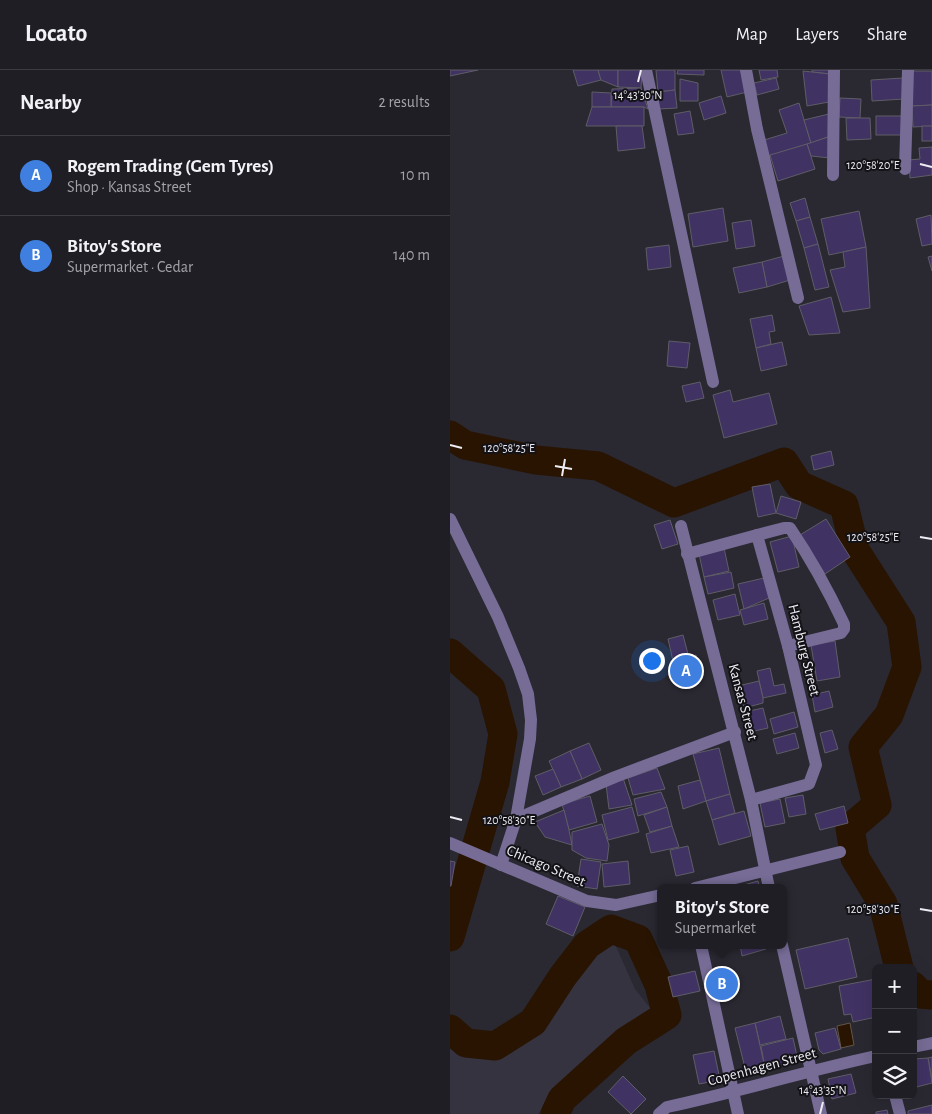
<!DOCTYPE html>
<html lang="en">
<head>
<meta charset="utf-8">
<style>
	:root { --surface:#201e25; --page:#2d2b32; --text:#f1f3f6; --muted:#a2a2a7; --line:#3d3c42; --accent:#1a73e8 }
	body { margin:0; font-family:"Alegreya Sans",sans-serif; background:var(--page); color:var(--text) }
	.controls { position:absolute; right:15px; bottom:15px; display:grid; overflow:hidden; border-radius:8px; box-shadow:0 5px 20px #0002 }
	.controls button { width:45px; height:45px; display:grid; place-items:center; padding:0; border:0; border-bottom:1px solid var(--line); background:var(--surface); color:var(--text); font:25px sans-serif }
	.you { position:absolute; left:201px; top:590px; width:18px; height:18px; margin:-12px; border:4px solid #fff; border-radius:50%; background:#1a73e8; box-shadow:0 0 0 8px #1a73e833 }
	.badge { display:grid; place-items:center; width:32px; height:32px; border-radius:50%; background:var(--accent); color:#fff; font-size:16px; font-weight:700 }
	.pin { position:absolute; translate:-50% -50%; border:2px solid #fff; box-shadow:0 1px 5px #0006 }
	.popup { position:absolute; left:207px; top:814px; width:130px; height:65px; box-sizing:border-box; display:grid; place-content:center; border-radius:8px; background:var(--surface); filter:drop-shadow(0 1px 4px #0005); font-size:16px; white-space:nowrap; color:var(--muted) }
	.popup b { font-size:19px; color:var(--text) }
	.popup::after { content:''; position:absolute; left:50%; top:100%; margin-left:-10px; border:10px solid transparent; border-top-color:var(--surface) }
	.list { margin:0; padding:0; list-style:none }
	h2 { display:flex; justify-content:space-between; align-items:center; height:65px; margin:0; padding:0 20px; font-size:21px }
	h2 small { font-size:16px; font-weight:400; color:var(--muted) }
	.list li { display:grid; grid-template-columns:32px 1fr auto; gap:15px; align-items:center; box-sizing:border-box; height:80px; padding:0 20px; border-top:1px solid var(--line) }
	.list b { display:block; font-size:19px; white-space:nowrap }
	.list p { margin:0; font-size:16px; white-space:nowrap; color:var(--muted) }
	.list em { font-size:16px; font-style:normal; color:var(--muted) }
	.icon { flex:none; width:28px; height:28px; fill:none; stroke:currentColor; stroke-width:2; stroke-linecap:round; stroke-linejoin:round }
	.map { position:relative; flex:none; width:482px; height:1044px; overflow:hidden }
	header { display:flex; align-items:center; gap:30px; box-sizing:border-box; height:70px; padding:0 25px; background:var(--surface); border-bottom:1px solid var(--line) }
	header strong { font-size:24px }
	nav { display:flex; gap:28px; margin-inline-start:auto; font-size:18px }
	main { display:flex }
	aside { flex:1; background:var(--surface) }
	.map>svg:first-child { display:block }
</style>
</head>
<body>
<header>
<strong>Locato</strong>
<nav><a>Map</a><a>Layers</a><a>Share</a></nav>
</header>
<main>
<aside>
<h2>Nearby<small>2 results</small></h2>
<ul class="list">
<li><span class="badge" style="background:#3f7fe0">A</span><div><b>Rogem Trading (Gem Tyres)</b><p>Shop · Kansas Street</p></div><em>10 m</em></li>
<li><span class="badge" style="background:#3f7fe0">B</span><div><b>Bitoy's Store</b><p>Supermarket · Cedar</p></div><em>140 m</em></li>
</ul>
</aside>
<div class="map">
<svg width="482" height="1044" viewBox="0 0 482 1044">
	<rect width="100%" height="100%" fill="#2a2831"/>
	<path fill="#363341" d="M164 872 185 919 204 943 176 956 101 1027 88 1044H0V973L55 981 82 962 110 932 132 898 154 874Z"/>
	<path fill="#281400" stroke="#635549" d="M400 953 404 975 391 978 387 956Z"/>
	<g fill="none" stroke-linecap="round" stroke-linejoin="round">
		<g stroke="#281400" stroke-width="29">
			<path d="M0 365 15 375 86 390 148 396 224 433 334 392 349 415 394 435 405 480 451 552 457 597 439 645 413 677 427 735 400 758 405 788 433 834 449 898"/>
			<path d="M0 583 41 619 53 664 45 712 0 867"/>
			<path d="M463 916 470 924 482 925"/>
			<path d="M0 959 16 973 45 976 83 952 113 906 137 875 161 859 188 869 209 915 217 945 176 971 112 1029 105 1044"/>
		</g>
	</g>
	<g fill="#403263" stroke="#5f5d67">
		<path d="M0 0H28L0 6Z"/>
		<path d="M123 0H148L151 10 128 16Z"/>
		<path d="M148 0H168V17L151 10Z"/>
		<path d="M168 0H192L191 18 168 17Z"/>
		<path d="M206 0H225V20L208 22Z"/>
		<path d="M228 0H254V5L227 4Z"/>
		<path d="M271 0H292L297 22 277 27Z"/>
		<path d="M309 0H327L328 7 311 10Z"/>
		<path d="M362 0H380V4L362 2Z"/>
		<path d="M353 1 380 4 379 32 357 36Z"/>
		<path d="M461 1H482V35L462 36Z"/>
		<path d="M326 8 329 19 307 25 304 13Z"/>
		<path d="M453 8 454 29 422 31 421 10Z"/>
		<path d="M230 9 248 13V31H230Z"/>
		<path d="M191 18 198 39 194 37H161L162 19Z"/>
		<path d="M225 20 227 38 209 39 208 22Z"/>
		<path d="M142 22 161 23V37H142Z"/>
		<path d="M271 26 276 43 254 50 249 33Z"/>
		<path d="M390 28 411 29 410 48 389 47Z"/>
		<path d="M349 33 361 73 316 87 311 71 337 63 329 40Z"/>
		<path d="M482 35V56L463 57 462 36Z"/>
		<path d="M142 37H194V56H136Z"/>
		<path d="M240 41 244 63 228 65 224 44Z"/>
		<path d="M383 43 381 66 361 73 354 50Z"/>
		<rect x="426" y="46" width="28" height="19"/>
		<path d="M396 48H420L421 69 397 70Z"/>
		<path d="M166 56H192L195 78 168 81Z"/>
		<rect x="472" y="56" width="10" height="15"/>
		<path d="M381 66 380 88 361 86 357 74Z"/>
		<path d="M357 74 365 99 328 111 320 85Z"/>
		<path d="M482 77V105L460 108 459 90 470 89 469 78Z"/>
		<path d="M355 128 360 147 346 151 340 133Z"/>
		<path d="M273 138 278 171 243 177 238 144Z"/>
		<path d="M409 141 416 177 379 185 371 149Z"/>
		<path d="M481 145 482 174 472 176 466 149Z"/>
		<path d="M360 147 368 174 354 178 346 151Z"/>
		<path d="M301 150 305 176 286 179 282 153Z"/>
		<path d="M368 174 379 217 365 220 354 178Z"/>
		<path d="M219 175 221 197 198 200 196 178Z"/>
		<path d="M416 177 420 238 393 242 380 200 395 197 393 182Z"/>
		<path d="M334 186 340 210 317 217 312 192Z"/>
		<path d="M482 186V201L478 187Z"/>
		<path d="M312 192 317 217 289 223 283 198Z"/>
		<path d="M381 227 390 263 359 265 349 236Z"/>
		<path d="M322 245 325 261 319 262 321 274 306 278 300 249Z"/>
		<path d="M219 271 240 273 237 298 217 296Z"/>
		<path d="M332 272 337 295 311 301 306 278Z"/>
		<path d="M250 312 254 328 236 332 232 316Z"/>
		<path d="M280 320 283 332 319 323 327 354 274 368 263 325Z"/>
		<path d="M381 381 384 395 364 400 361 386Z"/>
		<path d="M320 414 326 443 308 447 302 417Z"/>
		<path d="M331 426 351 432 346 449 326 443Z"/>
		<path d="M376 449 400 487 375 504 350 465Z"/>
		<path d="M220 450 228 474 212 479 204 455Z"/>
		<path d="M342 466 349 497 328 502 320 472Z"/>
		<path d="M274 478 279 501 254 507 249 484Z"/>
		<path d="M281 502 284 518 258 524 254 507Z"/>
		<path d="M314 508 319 528 294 539 288 514Z"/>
		<path d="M285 524 290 545 268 550 263 530Z"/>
		<path d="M314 533 318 549 294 555 290 540Z"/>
		<path d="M233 565 239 588 223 591 218 569Z"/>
		<path d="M385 571 390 607 367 611 361 575Z"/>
		<path d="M246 585 251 607 225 613 220 592Z"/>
		<path d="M320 598 324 616 334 614 336 623 313 628 307 601Z"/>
		<path d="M309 611 313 628V633L294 638 288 616Z"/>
		<path d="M379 621 383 637 365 642 362 625Z"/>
		<path d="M313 638 318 658 300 662 295 642Z"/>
		<path d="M344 642 348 657 324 664 320 649Z"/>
		<path d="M382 660 388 679 375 683 370 663Z"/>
		<path d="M345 663 349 678 327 684 323 669Z"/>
		<path d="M139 673 151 700 132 709 120 681Z"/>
		<path d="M269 678 280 724 256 731 243 684Z"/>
		<path d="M120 681 132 709 111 717 99 691Z"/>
		<path d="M207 698 215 719 183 725 178 708Z"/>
		<path d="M103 699 111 717 93 725 85 706Z"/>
		<path d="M173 708 182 735 159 739 156 714Z"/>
		<path d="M250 710 256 731 233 739 228 716Z"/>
		<path d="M211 722 217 737 188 746 184 729Z"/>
		<path d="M280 724 285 743 262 750 256 731Z"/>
		<path d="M353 725 356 744 339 747 335 728Z"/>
		<path d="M140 726 147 752 119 760 112 734Z"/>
		<path d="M330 729 335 753 315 757 310 733Z"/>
		<path d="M394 736 398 753 370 760 365 744Z"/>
		<path d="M182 737 189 762 158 770 152 745Z"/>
		<path d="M217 737 222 756 200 762 194 745Z"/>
		<path d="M114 740 119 760 122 775 95 767 85 752Z"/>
		<path d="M294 741 301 766 269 775 262 750Z"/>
		<path d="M152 754 159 775 157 791 136 788 122 780V762Z"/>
		<path d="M222 756 229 777 201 783 196 764Z"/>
		<path d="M238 776 244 802 226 806 220 780Z"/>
		<path d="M131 789 151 792 147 819 127 816Z"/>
		<path d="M0 791 5 792 1 816H0Z"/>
		<path d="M178 791 180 814 154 817 152 794Z"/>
		<path d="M308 811 310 818H283Z"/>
		<path d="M108 826 135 837 123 866 96 854Z"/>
		<path d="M398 868 407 907 355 919 346 880Z"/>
		<path d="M290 875H314L316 879 292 886Z"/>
		<path d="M245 901 250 921 223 927 218 907Z"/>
		<path d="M426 909V947L403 952 401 944 394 945 389 916Z"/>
		<path d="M330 946 336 969 310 975 305 953Z"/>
		<path d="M305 953 315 998 296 1002 285 958Z"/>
		<path d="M385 958 391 979 373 984 369 980 365 963Z"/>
		<path d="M343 968 348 991 315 998 311 976Z"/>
		<path d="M264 981 270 1010 249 1014 243 985Z"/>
		<path d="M482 987V1009L478 988Z"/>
		<path d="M478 988 482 1013 463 1018 464 989Z"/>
		<path d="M401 1004 406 1023 382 1029 378 1009Z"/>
		<path d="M173 1006 196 1029 181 1044 158 1022Z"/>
		<path d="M482 1035V1044H458V1041Z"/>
		<path d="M437 1040 438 1044H426V1042Z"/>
	</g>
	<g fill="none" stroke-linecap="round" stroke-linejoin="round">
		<g stroke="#766c96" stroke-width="12">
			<path d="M196 0 263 312"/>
			<path d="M296 0 307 59 348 228"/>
			<path d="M455 99 458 0"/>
			<path d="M383 105 384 0"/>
			<path d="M0 449 48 547 69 598 78 624 81 650 80 669 66 749"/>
			<path d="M231 456 301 730 319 818"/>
			<path d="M307 465 334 458H340C361 489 378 520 394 554V559L391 563 338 576"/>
			<path d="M237 484 307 465 338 576 366 695 359 714 301 730"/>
			<path d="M0 773 137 831 166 835 211 825"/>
			<path d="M51 795 66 749 165 707 285 662"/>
			<path d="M245 818 390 782"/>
			<path d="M251 875 288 1044"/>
			<path d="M332 875 371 1044"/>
			<path d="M463 977 482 973"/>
			<path d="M445 1025 450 1044"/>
			<path d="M209 1044 217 1037C287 1022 356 1001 426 986"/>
		</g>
	</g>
	<path fill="none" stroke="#eeecf3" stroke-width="2" d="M188 12 191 0M470 94 482 97M0 375 12 378M105 396 122 399M112 406 115 389M470 467 482 469M0 747 12 750M470 839 482 841M370 1044 373 1032"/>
	<g text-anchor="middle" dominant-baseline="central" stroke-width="4" stroke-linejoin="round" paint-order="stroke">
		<g font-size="15" fill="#eeecf3" stroke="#131216">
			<text transform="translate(354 580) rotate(76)">Hamburg Street</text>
			<text transform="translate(293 632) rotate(75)">Kansas Street</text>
			<text transform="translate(96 796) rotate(23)">Chicago Street</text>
			<text transform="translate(312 997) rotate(-15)">Copenhagen Street</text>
		</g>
	</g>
	<g font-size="12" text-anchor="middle" fill="#eeecf3" stroke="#131216" stroke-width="4" stroke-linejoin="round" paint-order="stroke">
		<text x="188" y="29">14°43'30"N</text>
		<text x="423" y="99">120°58'20"E</text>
		<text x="59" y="382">120°58'25"E</text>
		<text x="423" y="471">120°58'25"E</text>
		<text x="59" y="754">120°58'30"E</text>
		<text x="423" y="843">120°58'30"E</text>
		<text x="373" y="1024">14°43'35"N</text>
	</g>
</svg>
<div class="controls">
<button>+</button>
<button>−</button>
<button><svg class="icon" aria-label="layers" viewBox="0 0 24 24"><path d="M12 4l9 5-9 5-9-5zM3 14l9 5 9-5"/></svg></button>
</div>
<div class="you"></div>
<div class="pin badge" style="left:236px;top:601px;background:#3f7fe0">A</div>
<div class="pin badge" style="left:272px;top:914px;background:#3f7fe0">B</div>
<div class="popup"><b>Bitoy's Store</b>Supermarket</div>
</div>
</main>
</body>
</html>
